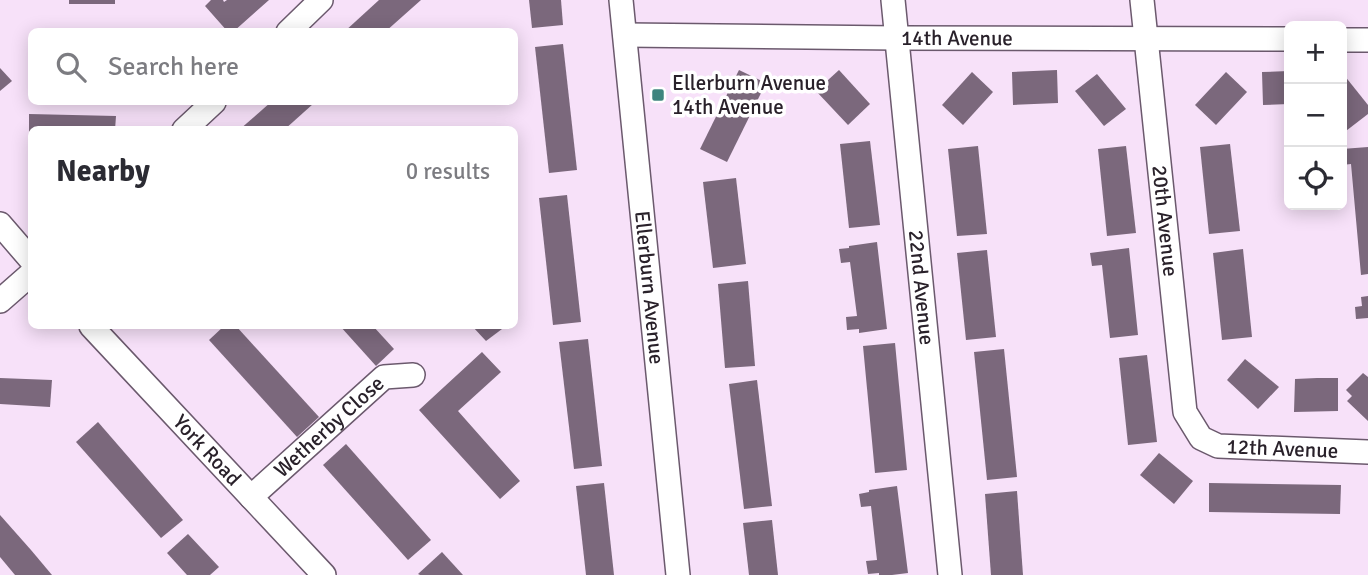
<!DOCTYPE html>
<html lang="en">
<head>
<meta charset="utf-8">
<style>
	:root { --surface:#fff; --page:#f2f2f3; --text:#2b2b33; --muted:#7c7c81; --line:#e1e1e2 }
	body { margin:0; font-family:Signika,sans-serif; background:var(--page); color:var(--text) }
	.controls { position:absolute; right:21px; top:21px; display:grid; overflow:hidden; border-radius:10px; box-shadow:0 4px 18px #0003 }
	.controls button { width:63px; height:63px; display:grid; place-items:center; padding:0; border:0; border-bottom:2px solid var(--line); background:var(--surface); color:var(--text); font:35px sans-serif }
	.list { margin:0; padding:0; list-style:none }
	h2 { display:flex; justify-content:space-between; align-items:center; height:91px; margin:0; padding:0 28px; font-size:30px }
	h2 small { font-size:23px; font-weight:400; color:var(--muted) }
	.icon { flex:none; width:38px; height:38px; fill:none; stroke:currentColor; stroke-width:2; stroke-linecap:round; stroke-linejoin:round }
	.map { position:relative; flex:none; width:1368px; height:575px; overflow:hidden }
	.search { position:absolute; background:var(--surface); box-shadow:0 4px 18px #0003; left:28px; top:28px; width:490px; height:77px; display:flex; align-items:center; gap:18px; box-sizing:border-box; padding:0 24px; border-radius:10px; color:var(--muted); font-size:26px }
	.panel { position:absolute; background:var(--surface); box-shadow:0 4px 18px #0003; left:28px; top:126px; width:490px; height:203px; border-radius:10px }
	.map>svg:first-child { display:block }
</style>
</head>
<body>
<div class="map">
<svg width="1368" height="575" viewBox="0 0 1368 575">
	<rect width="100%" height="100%" fill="#f7e1f9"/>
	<g fill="#7b687c">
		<rect x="69" y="0" width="46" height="4"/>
		<path d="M211 0H223L224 2 227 0H269L233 32H228L205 6Z"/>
		<path d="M379 0H421L385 32H344Z"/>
		<path d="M529 0H561L563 25 532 28Z"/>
		<path d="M563 44 577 170 549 173 535 47Z"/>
		<path d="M0 68 12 81 0 91Z"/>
		<path d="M739 70 766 83 727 162 700 149Z"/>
		<path d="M839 70 870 104 848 125 816 91Z"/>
		<path d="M1057 70 1058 103 1013 105 1012 72Z"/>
		<path d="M1289 71V104L1263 105 1262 72Z"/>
		<path d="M972 72 993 92 963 125 942 105Z"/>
		<path d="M1226 72 1247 92 1216 125 1195 105Z"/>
		<path d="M1097 74 1126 109 1104 126 1075 91Z"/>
		<path d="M1344 75 1368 105V114L1342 134V77Z"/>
		<path d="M271 102H310L313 104 284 130H239Z"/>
		<path d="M29 114 116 116 115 130H32V141H29Z"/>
		<path d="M870 141 880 225 849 228 840 144Z"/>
		<path d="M1230 144 1240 231 1209 234 1200 147Z"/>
		<path d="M978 146 987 234 957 236 948 149Z"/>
		<path d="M1126 146 1136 233 1107 236 1098 149Z"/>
		<path d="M1368 147V274L1361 275 1351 164 1342 165V149Z"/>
		<path d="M736 178 746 264 713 268 703 182Z"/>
		<path d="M567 195 581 322 553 325 539 198Z"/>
		<path d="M877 242 887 329 859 333V329L847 330 846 317 857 316 850 262 841 263 839 249 849 248V246Z"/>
		<path d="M1129 248 1138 335 1110 338 1102 265 1092 266 1090 253Z"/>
		<path d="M1243 249 1252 337 1222 340 1213 253Z"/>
		<path d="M987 250 996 337 966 340 957 253Z"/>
		<path d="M748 281 755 366 725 368 718 284Z"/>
		<path d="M1368 296V318L1356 319 1355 307 1362 306 1361 297Z"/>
		<path d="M224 326H236L319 417 297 437 209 340Z"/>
		<path d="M340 326H373L394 349 376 366Z"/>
		<path d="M472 326H506L486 341Z"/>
		<path d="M588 339 602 466 574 469 559 342Z"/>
		<path d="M895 343 907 470 875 473 863 346Z"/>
		<path d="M1004 349 1017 477 987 480 974 352Z"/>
		<path d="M482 352 501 372 458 411 520 481 500 499 419 410Z"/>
		<path d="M1147 355 1157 442 1128 445 1119 358Z"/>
		<path d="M1245 359 1279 387 1258 409 1227 380Z"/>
		<path d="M1363 373 1368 377V421L1347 401 1352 396 1346 390Z"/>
		<path d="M0 378 52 380 50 407 0 404Z"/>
		<path d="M1317 378H1338V411L1294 412 1295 379Z"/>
		<path d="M757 380 772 506 744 509 729 384Z"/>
		<path d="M98 422 183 520 161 538 76 442Z"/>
		<path d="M346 444 431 540 408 560 323 465Z"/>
		<path d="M1159 453 1193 481 1174 504 1140 475Z"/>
		<path d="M604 483 614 575H586L576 486Z"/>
		<path d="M1209 483 1341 485 1340 514 1209 512Z"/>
		<path d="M897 486 908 573 892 575H879V573L868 574 866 561 877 560 871 506 861 507 859 494 869 492V490Z"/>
		<path d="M1017 491 1023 575H991L985 494Z"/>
		<path d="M0 515 31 550 52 575H15L0 557Z"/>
		<path d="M772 520 778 575H749L743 523Z"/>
		<path d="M188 534 219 567 210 575H187L167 553Z"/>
		<path d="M442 552 463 575H420L418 574Z"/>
	</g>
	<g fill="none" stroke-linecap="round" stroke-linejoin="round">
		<g stroke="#6b596d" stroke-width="26">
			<g id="street">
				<path id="s1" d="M621 0 678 575"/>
				<path id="s2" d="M893 0 950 575"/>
				<path id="s3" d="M1142 0 1185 412 1201 438 1218 446 1368 452"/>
				<path d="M288 32 321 0"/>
				<path id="s4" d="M625 35 897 38 1289 39"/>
				<path d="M1342 40H1368"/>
				<path d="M184 130 214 102"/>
				<path d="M0 224 32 261"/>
				<path d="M0 301 32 273"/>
				<path id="s5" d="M91 326 324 575"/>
				<path id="s6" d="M251 497 384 377 413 375"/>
			</g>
		</g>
		<use href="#street" stroke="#fff" stroke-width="23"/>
	</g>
	<rect fill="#3e857e" stroke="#fff" stroke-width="2.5" x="651" y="88" width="14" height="14" rx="3.5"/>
	<g text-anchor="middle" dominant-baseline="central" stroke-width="7" stroke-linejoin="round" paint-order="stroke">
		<g font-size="21" fill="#29212a" stroke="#fff">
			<text stroke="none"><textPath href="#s4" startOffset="332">14th Avenue</textPath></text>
			<text stroke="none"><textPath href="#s3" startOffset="222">20th Avenue</textPath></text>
			<text stroke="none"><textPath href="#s1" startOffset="289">Ellerburn Avenue</textPath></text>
			<text stroke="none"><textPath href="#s2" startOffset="289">22nd Avenue</textPath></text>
			<text stroke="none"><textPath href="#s6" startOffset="105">Wetherby Close</textPath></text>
			<text stroke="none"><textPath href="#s3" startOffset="528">12th Avenue</textPath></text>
			<text stroke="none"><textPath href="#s5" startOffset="170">York Road</textPath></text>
		</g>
		<g font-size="21" fill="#29212a" stroke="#fff" text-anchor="start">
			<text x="672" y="83">Ellerburn Avenue<tspan x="672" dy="24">14th Avenue</tspan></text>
		</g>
	</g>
</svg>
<div class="controls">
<button>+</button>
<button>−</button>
<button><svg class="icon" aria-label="locate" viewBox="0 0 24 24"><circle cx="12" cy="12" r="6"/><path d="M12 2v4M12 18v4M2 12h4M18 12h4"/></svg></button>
</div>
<div class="search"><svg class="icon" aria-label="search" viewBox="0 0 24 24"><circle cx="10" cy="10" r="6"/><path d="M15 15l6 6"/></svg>Search here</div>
<section class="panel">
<h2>Nearby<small>0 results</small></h2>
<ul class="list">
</ul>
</section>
</div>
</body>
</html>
